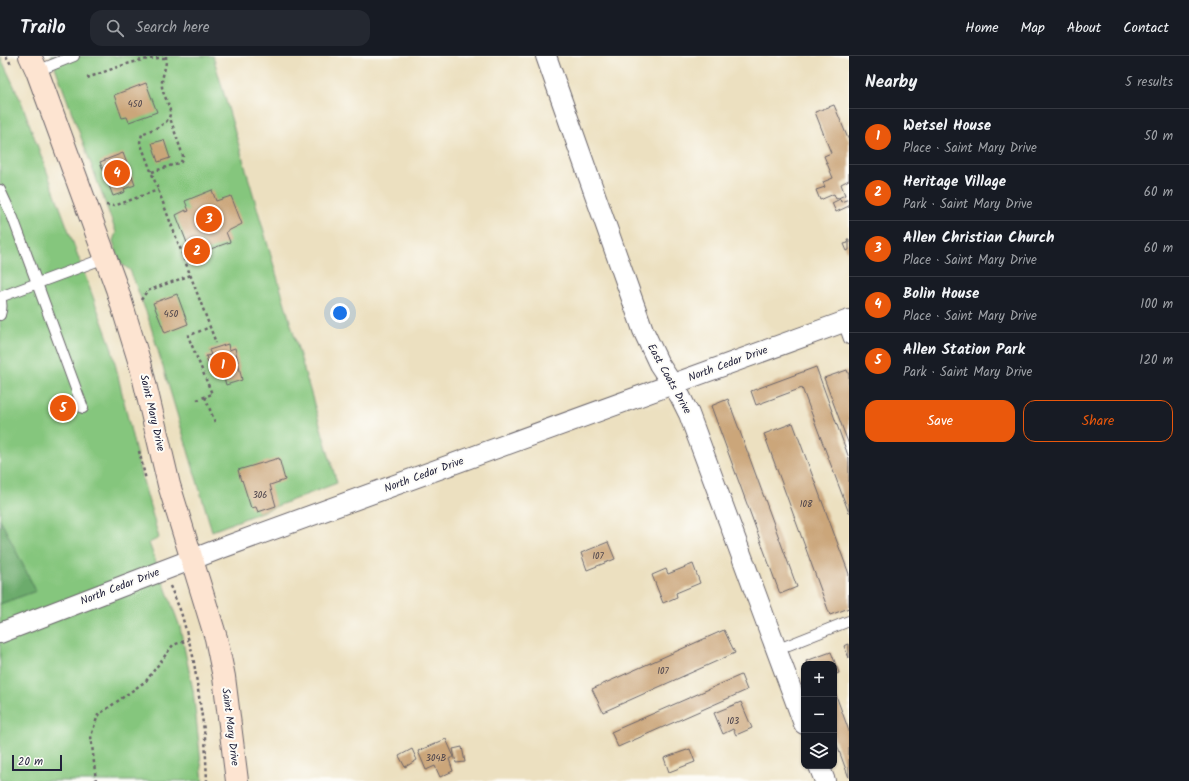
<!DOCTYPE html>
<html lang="en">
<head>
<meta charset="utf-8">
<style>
	:root { --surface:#171b24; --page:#242831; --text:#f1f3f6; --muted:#9ea1a6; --line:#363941; --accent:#ea580c }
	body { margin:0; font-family:Kalam,sans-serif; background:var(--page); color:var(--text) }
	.controls { position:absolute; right:12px; bottom:12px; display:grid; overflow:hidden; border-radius:8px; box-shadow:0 1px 3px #0004 }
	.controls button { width:36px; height:36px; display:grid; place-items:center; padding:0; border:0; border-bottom:1px solid var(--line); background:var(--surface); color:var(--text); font:20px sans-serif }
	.scale { position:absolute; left:12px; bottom:10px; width:50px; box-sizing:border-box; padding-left:4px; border:2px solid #22223b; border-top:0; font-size:11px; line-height:14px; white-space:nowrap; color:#22223b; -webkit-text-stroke:3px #fdfcf7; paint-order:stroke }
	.you { position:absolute; left:340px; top:257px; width:14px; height:14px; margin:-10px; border:3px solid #fff; border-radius:50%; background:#1a73e8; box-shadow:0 0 0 6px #1a73e833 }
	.badge { display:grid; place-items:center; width:26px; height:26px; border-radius:50%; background:var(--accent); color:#fff; font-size:13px; font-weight:700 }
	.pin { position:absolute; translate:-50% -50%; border:2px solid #fff; box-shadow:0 1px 4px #0006 }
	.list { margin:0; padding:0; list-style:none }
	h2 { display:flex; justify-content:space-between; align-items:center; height:52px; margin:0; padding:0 16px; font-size:17px }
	h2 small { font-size:13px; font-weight:400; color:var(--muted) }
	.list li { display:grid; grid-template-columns:26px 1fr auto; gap:12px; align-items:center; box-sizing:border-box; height:56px; padding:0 16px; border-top:1px solid var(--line) }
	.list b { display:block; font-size:15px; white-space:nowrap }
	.list p { margin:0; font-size:13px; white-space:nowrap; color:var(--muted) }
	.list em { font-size:13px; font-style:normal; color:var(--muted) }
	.actions { display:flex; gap:8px; padding:12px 16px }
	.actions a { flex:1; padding:9px 0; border:1px solid var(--accent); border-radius:12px; text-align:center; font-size:14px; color:var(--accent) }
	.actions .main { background:var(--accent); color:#fff }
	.icon { flex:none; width:22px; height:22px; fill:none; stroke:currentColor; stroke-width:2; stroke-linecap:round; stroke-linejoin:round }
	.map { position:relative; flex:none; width:849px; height:725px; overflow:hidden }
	header { display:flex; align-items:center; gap:24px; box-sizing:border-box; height:56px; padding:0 20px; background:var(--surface); border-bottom:1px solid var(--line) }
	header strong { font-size:19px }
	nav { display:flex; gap:22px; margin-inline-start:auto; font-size:14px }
	.search { width:280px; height:36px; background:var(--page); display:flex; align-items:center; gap:10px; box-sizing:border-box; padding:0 14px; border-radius:12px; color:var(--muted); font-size:15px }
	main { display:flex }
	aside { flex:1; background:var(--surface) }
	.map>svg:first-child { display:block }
</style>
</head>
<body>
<header>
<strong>Trailo</strong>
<div class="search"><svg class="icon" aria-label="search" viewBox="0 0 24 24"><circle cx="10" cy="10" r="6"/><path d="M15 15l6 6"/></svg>Search here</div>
<nav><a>Home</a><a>Map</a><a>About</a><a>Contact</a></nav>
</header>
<main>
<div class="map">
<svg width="849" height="725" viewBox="0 0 849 725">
	<rect width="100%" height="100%" fill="#fdfcf7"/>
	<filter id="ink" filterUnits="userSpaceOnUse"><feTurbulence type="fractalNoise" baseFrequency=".025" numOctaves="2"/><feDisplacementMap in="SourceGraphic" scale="8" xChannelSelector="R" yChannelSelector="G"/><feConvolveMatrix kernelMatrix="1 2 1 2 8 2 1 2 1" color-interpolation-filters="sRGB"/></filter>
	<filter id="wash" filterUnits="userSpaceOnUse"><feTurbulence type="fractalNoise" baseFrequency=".012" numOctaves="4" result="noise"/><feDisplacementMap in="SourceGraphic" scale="16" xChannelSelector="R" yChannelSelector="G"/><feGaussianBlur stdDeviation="0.9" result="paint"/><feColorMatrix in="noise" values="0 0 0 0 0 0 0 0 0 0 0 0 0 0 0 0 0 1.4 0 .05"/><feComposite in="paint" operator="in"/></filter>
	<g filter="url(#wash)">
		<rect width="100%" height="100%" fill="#ece0c0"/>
		<g fill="#85c67d" stroke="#54745c">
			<path d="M0 0 21 45 111 290 140 414 159 482 149 487 180 571 193 634 203 725H0Z"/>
			<path d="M51 0H213L337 427 212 475 148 261 130 214 120 207 113 185 116 176Z"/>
		</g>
		<path fill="#6cab6c" stroke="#476654" d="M0 463 36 535 0 548Z"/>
		<g id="blocks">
			<g fill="#cba67a">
				<path d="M146 27 157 56 129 66 127 61 122 62 114 39Z"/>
				<path d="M834 49 849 85V124L841 128 845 139 836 143 834 138 820 144 816 134 825 131 823 126 833 122 824 100 831 97 815 56Z"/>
				<path d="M164 84 170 102 158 106 152 87Z"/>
				<path d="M123 97 135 129 124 133 125 136 113 140 100 106Z"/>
				<path d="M212 134 216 145 231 140 242 168 226 176 230 186 205 195 202 185 189 192 176 159 186 154V156L189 155 185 145Z"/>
				<path d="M840 143 841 146 849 143V150L836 156 832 147Z"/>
				<path d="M847 183H849V194L847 195 844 188 848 187Z"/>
				<path d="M177 238 188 268 165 277 153 247Z"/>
				<path d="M228 288 229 294 235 292 242 324 226 329 221 311 210 314 206 300 211 299 209 294Z"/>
				<path d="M816 311 849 402V457L802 332 756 349 751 335Z"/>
				<path d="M847 314 849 319V389L824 322Z"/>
				<path d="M728 343 797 531 780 538 711 350Z"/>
				<path d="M793 367 849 518V552L830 559 764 378Z"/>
				<path d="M279 402 285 424 270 429 276 450 258 456 256 451 251 452 242 424 241 425 238 414Z"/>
				<path d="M608 486 615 503 587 514 581 497Z"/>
				<path d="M693 508 700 527 676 537 677 541 663 547 652 519 666 513 668 518Z"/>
				<path d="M724 574 735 597 603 656 592 633Z"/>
				<path d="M849 588V602L844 590Z"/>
				<path d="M831 596 839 617 834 619V608H807L806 605Z"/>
				<path d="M741 619 747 634 618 691 611 676Z"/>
				<path d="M834 634 849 675V722L834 681Z"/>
				<path d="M741 646 752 672 736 679 733 673 723 678 714 657Z"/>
				<path d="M446 683 454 701 449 703 453 715 440 721 435 710 426 714 418 695Z"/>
				<path d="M462 691 465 706 456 707 453 693Z"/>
				<path d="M412 693 417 704 405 711 399 700Z"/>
				<path d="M690 693 695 706 669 716 664 702Z"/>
			</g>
		</g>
	</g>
	<g filter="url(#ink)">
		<use href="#blocks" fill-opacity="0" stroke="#69646a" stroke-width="1"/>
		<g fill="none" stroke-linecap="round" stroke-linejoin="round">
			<g stroke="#69646a" stroke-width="12">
				<g id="lane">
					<path d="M37 15 74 0"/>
					<path d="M0 134 13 162 83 352"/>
					<path d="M0 241 105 202"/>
					<path d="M0 241C2 247 2 253 0 259"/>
					<path d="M843 266 849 283"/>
					<path d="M776 594 849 565"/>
				</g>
			</g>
			<g stroke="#69646a" stroke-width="22">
				<g id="street">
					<path d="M546 0 643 274 659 308 680 340 689 358 804 668"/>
					<path d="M0 577 219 493 849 264"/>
					<path d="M819 710 825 725"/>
				</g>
			</g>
			<g stroke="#69646a" stroke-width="24">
				<path id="secondary" d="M30 0 37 15 117 233 141 311 169 429 216 582 224 621 237 725"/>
			</g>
			<g stroke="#69646a" stroke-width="2.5" stroke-dasharray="3 3" stroke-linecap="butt">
				<path d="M6 0 12 10"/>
				<path d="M166 0C167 11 161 20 162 31 163 38 167 44 169 51 175 68 154 72 142 78L140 86 216 287"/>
				<path d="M87 22C113 13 139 1 166 2"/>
				<path d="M152 116 181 106 183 100 170 62"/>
				<path d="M106 149 114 150 158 134"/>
				<path d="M141 244 147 235 191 219"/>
				<path d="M205 341 216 369"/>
				<path d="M197 344 212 338 188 280 210 271"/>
				<path d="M139 395 146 424"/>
				<path d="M170 530 181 556 193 600 205 681 207 725"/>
				<path d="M96 725 91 680 98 659 146 625 173 589 188 584"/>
			</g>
			<use href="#lane" stroke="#fff" stroke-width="10"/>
			<use href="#street" stroke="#fff" stroke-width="20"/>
			<use href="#secondary" stroke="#fde4d1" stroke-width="22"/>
		</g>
	</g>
	<g text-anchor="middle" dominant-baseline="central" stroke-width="4" stroke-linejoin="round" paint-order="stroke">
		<g font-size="9" fill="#4c434b">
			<text x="135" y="48">450</text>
			<text x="171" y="258">450</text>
			<text x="260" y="439">306</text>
			<text x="806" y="448">108</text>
			<text x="598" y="500">107</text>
			<text x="663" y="615">107</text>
			<text x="733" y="665">103</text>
			<text x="436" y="702">304B</text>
		</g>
		<g font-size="11" fill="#22223b" stroke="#fdfcf7">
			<text transform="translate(728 308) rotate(-20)">North Cedar Drive</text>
			<text transform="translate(669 323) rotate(61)">East Coats Drive</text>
			<text transform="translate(152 357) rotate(77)">Saint Mary Drive</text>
			<text transform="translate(424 419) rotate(-20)">North Cedar Drive</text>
			<text transform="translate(120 531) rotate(-21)">North Cedar Drive</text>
			<text transform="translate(230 671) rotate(83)">Saint Mary Drive</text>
		</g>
	</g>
</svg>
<div class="controls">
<button>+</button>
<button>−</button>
<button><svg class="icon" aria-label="layers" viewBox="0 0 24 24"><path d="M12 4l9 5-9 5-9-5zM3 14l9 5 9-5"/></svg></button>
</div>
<div class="scale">20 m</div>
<div class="you"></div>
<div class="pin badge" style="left:223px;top:309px">1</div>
<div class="pin badge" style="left:197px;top:195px">2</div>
<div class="pin badge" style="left:209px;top:163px">3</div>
<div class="pin badge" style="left:117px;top:117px">4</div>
<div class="pin badge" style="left:63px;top:352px">5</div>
</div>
<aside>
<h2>Nearby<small>5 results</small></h2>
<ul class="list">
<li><span class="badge">1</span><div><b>Wetsel House</b><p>Place · Saint Mary Drive</p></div><em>50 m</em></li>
<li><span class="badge">2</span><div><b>Heritage Village</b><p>Park · Saint Mary Drive</p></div><em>60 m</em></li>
<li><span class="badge">3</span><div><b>Allen Christian Church</b><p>Place · Saint Mary Drive</p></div><em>60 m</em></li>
<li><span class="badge">4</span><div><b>Bolin House</b><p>Place · Saint Mary Drive</p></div><em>100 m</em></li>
<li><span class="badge">5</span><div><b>Allen Station Park</b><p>Park · Saint Mary Drive</p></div><em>120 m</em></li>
</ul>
<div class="actions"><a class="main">Save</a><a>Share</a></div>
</aside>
</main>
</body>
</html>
